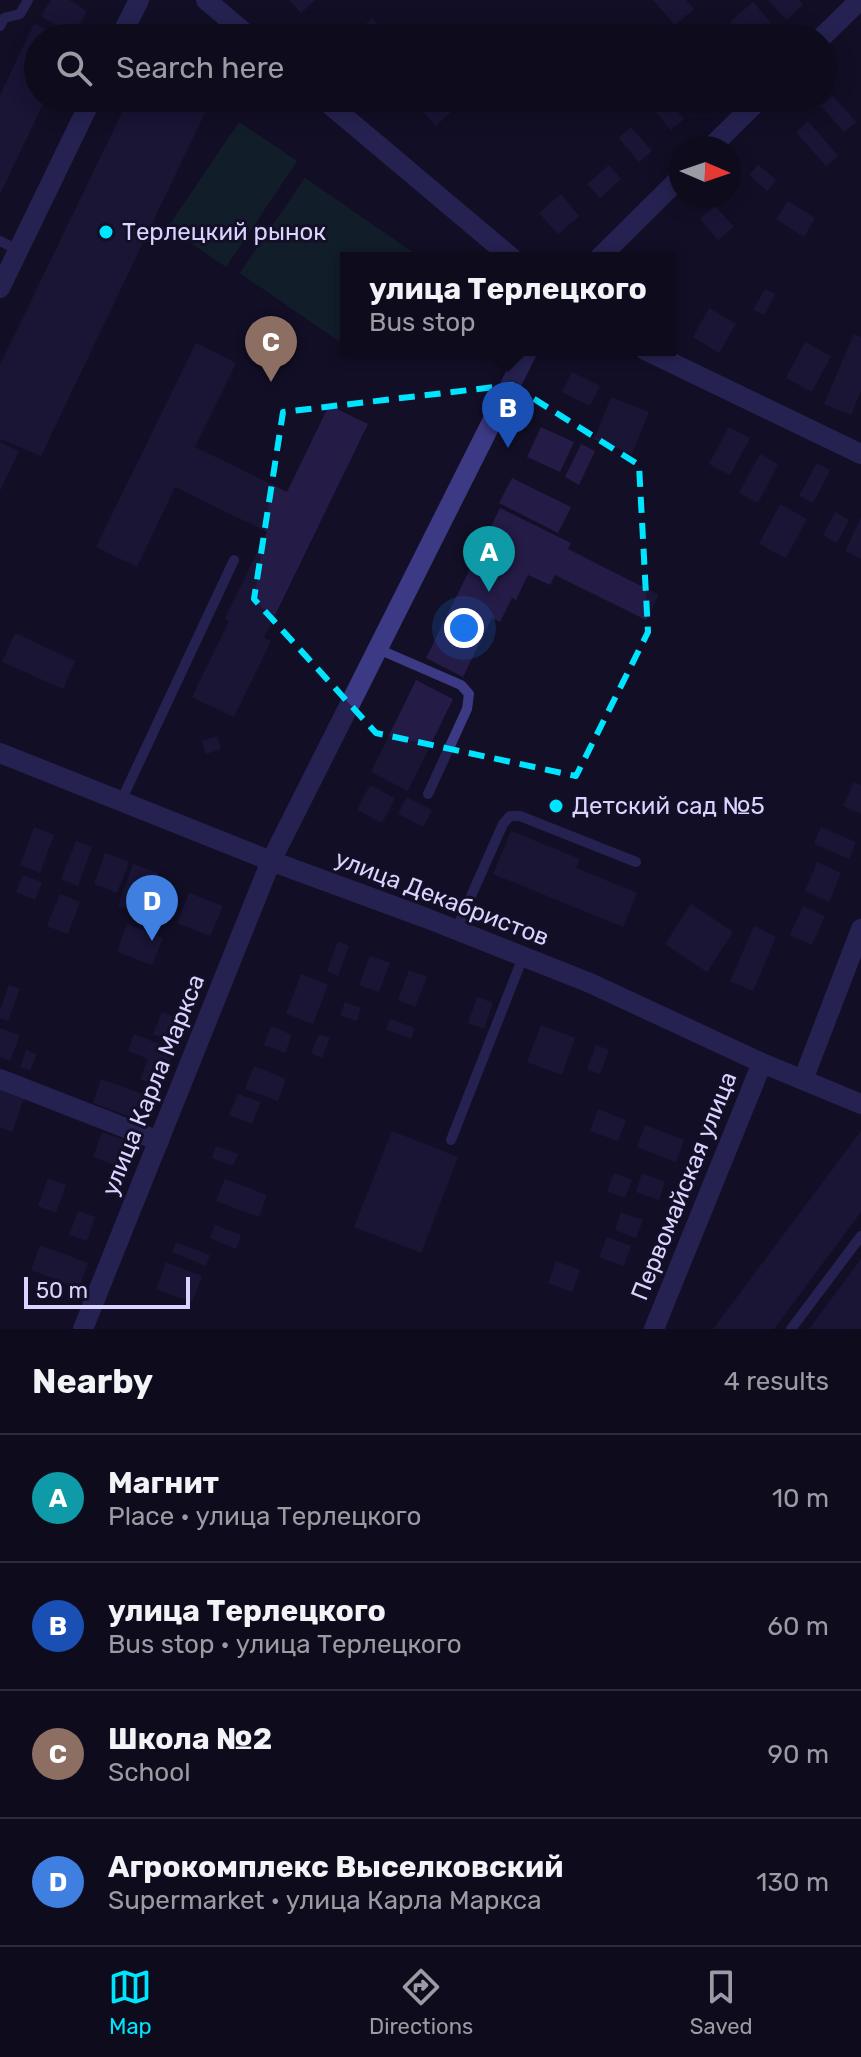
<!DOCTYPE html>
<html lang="en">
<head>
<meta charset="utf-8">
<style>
	:root { --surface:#0e0b1c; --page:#1c1929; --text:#f1f3f6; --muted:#9b9ba3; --line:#2e2b3b; --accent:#00e5ff }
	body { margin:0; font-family:Rubik,sans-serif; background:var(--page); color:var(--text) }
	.compass { position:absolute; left:669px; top:136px; width:72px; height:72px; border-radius:50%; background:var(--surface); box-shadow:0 4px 20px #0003; rotate:92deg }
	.scale { position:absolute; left:24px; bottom:20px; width:166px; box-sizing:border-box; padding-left:8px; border:4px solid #d9d4ff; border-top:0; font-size:22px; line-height:28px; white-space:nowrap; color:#d9d4ff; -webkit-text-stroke:6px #130f26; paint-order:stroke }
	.you { position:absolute; left:464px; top:628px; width:28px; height:28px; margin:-20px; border:6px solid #fff; border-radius:50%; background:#1a73e8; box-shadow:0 0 0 12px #1a73e833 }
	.badge { display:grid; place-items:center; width:52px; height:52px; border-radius:50%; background:var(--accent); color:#fff; font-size:26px; font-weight:700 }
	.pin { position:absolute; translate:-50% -66px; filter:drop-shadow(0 2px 4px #0008) }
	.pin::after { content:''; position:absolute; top:42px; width:28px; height:24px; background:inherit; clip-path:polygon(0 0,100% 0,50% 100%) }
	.popup { position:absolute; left:340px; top:252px; width:336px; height:104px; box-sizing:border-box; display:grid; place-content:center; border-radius:0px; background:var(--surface); filter:drop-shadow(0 2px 6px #0005); font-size:26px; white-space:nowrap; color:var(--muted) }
	.popup b { font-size:30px; color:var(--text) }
	.popup::after { content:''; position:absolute; left:50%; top:100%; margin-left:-16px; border:16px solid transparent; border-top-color:var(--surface) }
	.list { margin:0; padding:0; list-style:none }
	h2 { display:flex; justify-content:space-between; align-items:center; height:104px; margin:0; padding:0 32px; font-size:34px }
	h2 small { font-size:26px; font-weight:400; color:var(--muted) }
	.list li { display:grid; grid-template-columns:52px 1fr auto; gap:24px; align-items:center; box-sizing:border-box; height:128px; padding:0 32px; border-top:2px solid var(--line) }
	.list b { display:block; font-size:30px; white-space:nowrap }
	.list p { margin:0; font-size:26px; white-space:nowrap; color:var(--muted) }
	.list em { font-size:26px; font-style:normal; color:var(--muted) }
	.icon { flex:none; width:44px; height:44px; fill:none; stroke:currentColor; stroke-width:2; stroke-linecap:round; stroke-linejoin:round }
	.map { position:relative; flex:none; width:861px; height:1329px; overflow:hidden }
	.search { position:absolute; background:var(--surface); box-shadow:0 4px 20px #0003; left:24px; right:24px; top:24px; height:88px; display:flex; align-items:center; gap:20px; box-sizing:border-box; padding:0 28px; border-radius:44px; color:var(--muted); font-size:30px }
	.sheet { height:616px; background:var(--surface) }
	nav { display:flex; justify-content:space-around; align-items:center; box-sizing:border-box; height:112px; border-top:2px solid var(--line); background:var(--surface); font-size:22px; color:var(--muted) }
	nav a { display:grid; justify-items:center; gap:4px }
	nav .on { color:var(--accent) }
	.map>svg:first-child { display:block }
</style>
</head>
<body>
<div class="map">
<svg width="861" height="1329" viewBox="0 0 861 1329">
	<rect width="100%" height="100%" fill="#130f26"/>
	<g fill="#12302f">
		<path d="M239 122 297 161 226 267 168 227Z"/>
		<path d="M305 178 421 258H346V346L240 273Z"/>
	</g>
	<g fill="#241b47">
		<path d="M51 0H69L87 11 74 35 41 16Z"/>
		<path d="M289 0H315L301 13Z"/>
		<path d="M653 0H686L694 9 675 25Z"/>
		<path d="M768 0H799L803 5 786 20Z"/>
		<path d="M753 2 777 30 768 38H744L730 22Z"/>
		<path d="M372 18 378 25 364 38H358L354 35Z"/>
		<path d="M34 24 63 38H38V98H46L0 194V95Z"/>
		<path d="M833 96 856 122 844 132 821 106Z"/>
		<path d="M129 98H212L41 456 0 439V365Z"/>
		<path d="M430 98H459L462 101 436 126 420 108Z"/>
		<path d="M644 98H665L684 119 671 130Z"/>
		<path d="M808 121 838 156 826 166 796 132Z"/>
		<path d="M631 127 652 151 639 162 619 138Z"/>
		<path d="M609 165 621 179 600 198 587 184Z"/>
		<path d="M758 165 776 180 767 191 749 175Z"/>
		<path d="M561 194 579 216 558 234 539 213Z"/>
		<path d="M788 201 815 218 804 237 776 219Z"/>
		<path d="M715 206 734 227 718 240 700 219Z"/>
		<path d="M765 289 775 294 764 315 753 310Z"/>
		<path d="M709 308 736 324 719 353 693 337Z"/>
		<path d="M854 334 861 337V391L851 415 824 404Z"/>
		<path d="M805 342 831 356 812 392 786 378Z"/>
		<path d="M196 343 236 363 195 447 287 492 329 405 368 424 264 638 271 641 234 717 192 697 229 621 225 618 267 532 175 487 137 567 96 547Z"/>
		<path d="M572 372 600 386 590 406 562 392Z"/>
		<path d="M611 397 649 412 632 454 594 439Z"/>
		<path d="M541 427 574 442 560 472 527 457Z"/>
		<path d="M729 427 750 438 730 475 709 464Z"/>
		<path d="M0 442 19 451 0 491Z"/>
		<path d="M581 444 595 451 579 485 565 477Z"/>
		<path d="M760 454 778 464 758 503 739 493Z"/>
		<path d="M817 463 830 470 813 503 799 496Z"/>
		<path d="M512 478 571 507 558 533 499 503Z"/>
		<path d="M780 504 807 519 786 558 759 544Z"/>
		<path d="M500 508 571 543 568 549 659 595 646 620 555 575 550 585 528 575 516 600 512 598 500 622 492 618 463 677 426 658Z"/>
		<path d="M835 512 849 520 837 543 823 535Z"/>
		<path d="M861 518V559L845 551Z"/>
		<path d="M15 633 75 661 63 689 2 662Z"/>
		<path d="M416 680 453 699 408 791 371 772Z"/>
		<path d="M217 736 221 749 206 754 202 741Z"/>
		<path d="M854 782 861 785V814L843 806Z"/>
		<path d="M370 785 395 798 382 823 357 810Z"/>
		<path d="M407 797 432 810 423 827 398 814Z"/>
		<path d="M34 827 54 835 40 873 20 865Z"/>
		<path d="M821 827 856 842 849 859 814 844Z"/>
		<path d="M511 831 580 859 576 868 637 893 623 927 493 874Z"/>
		<path d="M76 841 92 847 78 886 61 879Z"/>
		<path d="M105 853 129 862 117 893 94 884Z"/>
		<path d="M817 862 841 873 829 902 805 891Z"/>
		<path d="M133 864 158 873 142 915 118 906Z"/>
		<path d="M23 875 42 882 35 900 16 892Z"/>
		<path d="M189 893 223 906 210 936 177 923Z"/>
		<path d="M60 894 80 902 68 934 47 926Z"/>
		<path d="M691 904 733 932 707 972 665 944Z"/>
		<path d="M803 906 825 916 812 945 790 935Z"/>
		<path d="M127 924 163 938 152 965 117 952Z"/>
		<path d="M754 926 776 937 753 991 730 981Z"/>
		<path d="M338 941 349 946 338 976 327 971Z"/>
		<path d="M370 956 390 963 379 992 359 985Z"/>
		<path d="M409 970 427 977 415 1007 398 1000Z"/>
		<path d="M301 974 328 985 313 1024 286 1014Z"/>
		<path d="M9 985 20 989 8 1021 0 1018V1010Z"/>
		<path d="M477 997 493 1003 484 1029 468 1023Z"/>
		<path d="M345 1002 361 1008 357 1021 340 1015Z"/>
		<path d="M162 1012 185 1021 176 1043 153 1034Z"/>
		<path d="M390 1019 415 1028 411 1039 386 1029Z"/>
		<path d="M541 1025 575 1038 562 1075 527 1062Z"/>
		<path d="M271 1026 292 1035 285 1053 264 1045Z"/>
		<path d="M0 1028 20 1035 10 1061 0 1057Z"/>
		<path d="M134 1034 174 1050 160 1086 140 1079 148 1059 128 1051Z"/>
		<path d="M319 1034 330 1038 322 1058 311 1053Z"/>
		<path d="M596 1045 609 1050 600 1074 587 1069Z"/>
		<path d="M26 1050 37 1054 30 1071 20 1067Z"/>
		<path d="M254 1066 286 1079 278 1101 245 1089Z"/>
		<path d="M101 1079 151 1097 142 1121 93 1103Z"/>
		<path d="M0 1089 24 1098 12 1132 0 1127Z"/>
		<path d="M238 1094 261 1102 252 1124 229 1115Z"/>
		<path d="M598 1109 626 1120 618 1141 590 1131Z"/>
		<path d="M645 1125 684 1140 676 1162 637 1147Z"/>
		<path d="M392 1131 458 1157 421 1253 354 1227Z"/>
		<path d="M861 1131V1212L774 1329H713Z"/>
		<path d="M102 1132 129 1142 120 1167 93 1157Z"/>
		<path d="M216 1146 238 1154 233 1166 212 1158Z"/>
		<path d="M614 1173 632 1180 625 1198 607 1191Z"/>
		<path d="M642 1173 665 1182 659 1200 636 1192Z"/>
		<path d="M48 1178 66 1185 56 1213 38 1206Z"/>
		<path d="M225 1179 267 1195 259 1217 216 1201Z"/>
		<path d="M78 1211 95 1217 87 1241 69 1235Z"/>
		<path d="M621 1212 643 1220 636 1238 615 1230Z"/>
		<path d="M215 1225 241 1235 236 1249 210 1238Z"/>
		<path d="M607 1237 631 1246 624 1266 599 1257Z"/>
		<path d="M176 1242 210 1255 206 1266 172 1252Z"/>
		<path d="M40 1245 88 1263 79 1288 31 1270Z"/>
		<path d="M861 1259V1329H809Z"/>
		<path d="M556 1261 580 1270 572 1292 548 1283Z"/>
		<path d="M166 1262 202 1276 192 1302 156 1289Z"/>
	</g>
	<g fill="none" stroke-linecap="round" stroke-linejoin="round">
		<g stroke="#3d3a85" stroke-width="10">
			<path d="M0 26 4 18 20 14 28 0"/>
			<path d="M0 241 18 250"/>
			<path d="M378 649 461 685 469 694 467 709 428 794"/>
			<path d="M121 801 234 560"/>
			<path d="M456 930 503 824 510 816H520L636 862"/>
			<path d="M451 1140 523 957"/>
			<path d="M791 1329 861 1236"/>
		</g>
		<g stroke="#3d3a85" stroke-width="20">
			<path d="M206 0 251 38"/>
			<path d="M821 38 860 0"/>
			<path d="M322 98 512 258"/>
			<path d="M710 148 761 98"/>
			<path d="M599 258 681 177"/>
			<path d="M645 350 861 454"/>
			<path d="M0 753 271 861 426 918 590 983 762 1063 861 1104"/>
			<path d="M0 1079 159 1141"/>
			<path d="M803 1080 861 929"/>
			<path d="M83 1329 271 861 528 350"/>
			<path d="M654 1329 762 1063"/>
		</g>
		<g stroke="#3d3a85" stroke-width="20">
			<path d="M120 38 139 0"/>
			<path d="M0 288 92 98"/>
		</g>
	</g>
	<path d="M0 0H861V1329H0ZM512 385 639 465 648 632 576 776 376 733 254 599 283 412Z" fill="#130f26" fill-opacity=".55" fill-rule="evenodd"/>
	<path fill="none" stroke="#00e5ff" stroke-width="6" stroke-dasharray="16 10" stroke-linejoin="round" d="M512 385 639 465 648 632 576 776 376 733 254 599 283 412Z"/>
	<g fill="#00e5ff" stroke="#130f26" stroke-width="3">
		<circle cx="106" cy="232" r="8"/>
		<circle cx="556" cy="806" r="8"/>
	</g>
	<g text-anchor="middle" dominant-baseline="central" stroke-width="6" stroke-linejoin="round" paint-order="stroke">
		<g font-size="24" fill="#d9d4ff" stroke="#130f26" text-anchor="start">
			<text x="122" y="232">Терлецкий рынок</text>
			<text x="572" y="806">Детский сад №5</text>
		</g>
		<g font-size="24" fill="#d9d4ff" stroke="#130f26">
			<text transform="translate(442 898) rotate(21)">улица Декабристов</text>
			<text transform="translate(153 1085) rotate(-68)">улица Карла Маркса</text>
			<text transform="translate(684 1186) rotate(-68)">Первомайская улица</text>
		</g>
	</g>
</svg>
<svg class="compass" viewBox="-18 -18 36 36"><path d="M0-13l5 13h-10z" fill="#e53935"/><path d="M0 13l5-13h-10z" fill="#9b9ba3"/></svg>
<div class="scale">50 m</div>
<div class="you"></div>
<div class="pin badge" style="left:489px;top:592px;background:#0f9aa8">A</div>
<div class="pin badge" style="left:508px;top:448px;background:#1a4fb4">B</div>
<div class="popup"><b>улица Терлецкого</b>Bus stop</div>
<div class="pin badge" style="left:271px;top:382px;background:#8d6e63">C</div>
<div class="pin badge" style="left:152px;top:941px;background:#3f7fe0">D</div>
<div class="search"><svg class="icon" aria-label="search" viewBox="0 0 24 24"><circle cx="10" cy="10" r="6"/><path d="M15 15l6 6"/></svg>Search here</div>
</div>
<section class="sheet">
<h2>Nearby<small>4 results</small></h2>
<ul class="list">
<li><span class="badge" style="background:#0f9aa8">A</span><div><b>Магнит</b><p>Place · улица Терлецкого</p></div><em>10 m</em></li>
<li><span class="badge" style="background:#1a4fb4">B</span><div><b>улица Терлецкого</b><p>Bus stop · улица Терлецкого</p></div><em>60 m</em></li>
<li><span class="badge" style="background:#8d6e63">C</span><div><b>Школа №2</b><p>School</p></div><em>90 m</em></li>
<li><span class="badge" style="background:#3f7fe0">D</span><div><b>Агрокомплекс Выселковский</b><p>Supermarket · улица Карла Маркса</p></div><em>130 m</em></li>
</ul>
</section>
<nav>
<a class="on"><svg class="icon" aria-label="map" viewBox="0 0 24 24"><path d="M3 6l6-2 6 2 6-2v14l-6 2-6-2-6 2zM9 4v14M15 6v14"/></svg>Map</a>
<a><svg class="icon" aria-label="directions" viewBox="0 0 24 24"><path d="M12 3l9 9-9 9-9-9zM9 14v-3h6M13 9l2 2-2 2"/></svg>Directions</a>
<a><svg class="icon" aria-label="saved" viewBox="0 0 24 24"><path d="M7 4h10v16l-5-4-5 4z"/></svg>Saved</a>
</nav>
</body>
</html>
